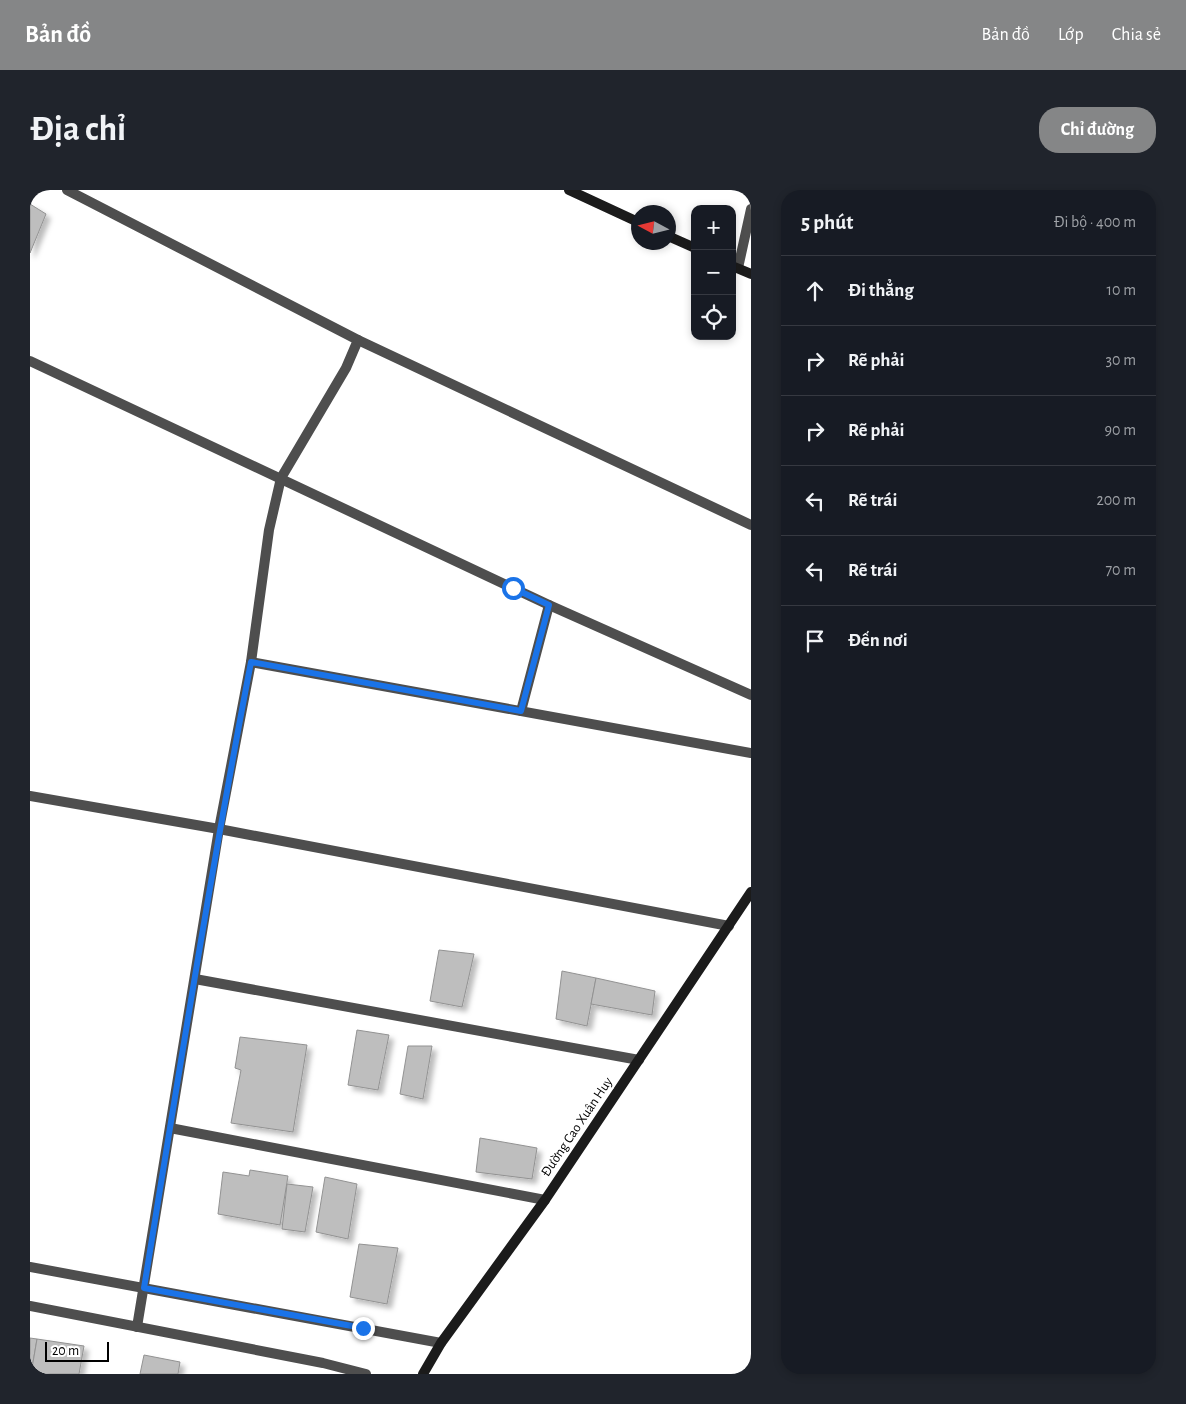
<!DOCTYPE html>
<html lang="vi">
<head>
<meta charset="utf-8">
<style>
	:root { --surface:#171b24; --page:#20242c; --text:#f1f3f6; --muted:#9ea1a6; --line:#363941; --accent:#858687 }
	body { margin:0; font-family:"Alegreya Sans",sans-serif; background:var(--page); color:var(--text) }
	.controls { position:absolute; right:15px; top:15px; display:grid; overflow:hidden; border-radius:10px; box-shadow:0 2px 8px #0003 }
	.controls button { width:45px; height:45px; display:grid; place-items:center; padding:0; border:0; border-bottom:1px solid var(--line); background:var(--surface); color:var(--text); font:25px sans-serif }
	.compass { position:absolute; left:601px; top:15px; width:45px; height:45px; border-radius:50%; background:var(--surface); box-shadow:0 2px 8px #0003; rotate:277deg }
	.scale { position:absolute; left:15px; bottom:12px; width:64px; box-sizing:border-box; padding-left:5px; border:2px solid #000; border-top:0; font-size:14px; line-height:18px; white-space:nowrap; color:#000; -webkit-text-stroke:4px #fff; paint-order:stroke }
	.stop { position:absolute; width:15px; height:15px; margin:-11px; border:4px solid #1a73e8; border-radius:50%; background:#fff }
	.stop.end { background:#1a73e8; border-color:#fff; box-shadow:0 1px 5px #0008 }
	.list { margin:0; padding:0; list-style:none }
	h2 { display:flex; justify-content:space-between; align-items:center; height:65px; margin:0; padding:0 20px; font-size:21px }
	h2 small { font-size:16px; font-weight:400; color:var(--muted) }
	.list li { display:grid; grid-template-columns:32px 1fr auto; gap:15px; align-items:center; box-sizing:border-box; height:70px; padding:0 20px; border-top:1px solid var(--line) }
	.list b { display:block; font-size:19px; white-space:nowrap }
	.list em { font-size:16px; font-style:normal; color:var(--muted) }
	.icon { flex:none; width:28px; height:28px; fill:none; stroke:currentColor; stroke-width:2; stroke-linecap:round; stroke-linejoin:round }
	.map { position:relative; flex:none; width:721px; height:1184px; overflow:hidden; border-radius:20px }
	header { display:flex; align-items:center; gap:30px; box-sizing:border-box; height:70px; padding:0 25px; background:var(--accent); color:#fff }
	header strong { font-size:24px }
	nav { display:flex; gap:28px; margin-inline-start:auto; font-size:18px }
	.intro { display:flex; align-items:center; justify-content:space-between; box-sizing:border-box; height:120px; padding:0 30px }
	h1 { margin:0; font-size:35px }
	.button { padding:12px 22px; border-radius:20px; background:var(--accent); color:#fff; font-size:18px; font-weight:700 }
	main { display:flex; gap:30px; padding:0 30px }
	aside { flex:1; background:var(--surface); border-radius:20px; box-shadow:0 2px 8px #0003 }
	.map>svg:first-child { display:block }
</style>
</head>
<body>
<header>
<strong>Bản đồ</strong>
<nav><a>Bản đồ</a><a>Lớp</a><a>Chia sẻ</a></nav>
</header>
<div class="intro"><h1>Địa chỉ</h1><a class="button">Chỉ đường</a></div>
<main>
<div class="map">
<svg width="721" height="1184" viewBox="0 0 721 1184">
	<defs>
		<filter id="shadow"><feDropShadow dx="4.5" dy="4.5" stdDeviation="2.5" flood-color="#0004"/></filter>
	</defs>
	<rect width="100%" height="100%" fill="#fff"/>
	<g fill="#bebebe" stroke="#929292" filter="url(#shadow)">
		<path d="M0 14 16 24 0 63Z"/>
		<path d="M409 760 444 764 432 817 400 811Z"/>
		<path d="M532 781 566 788 557 836 526 829Z"/>
		<path d="M566 788 625 801 622 825 561 814Z"/>
		<path d="M327 840 359 845 348 900 318 895Z"/>
		<path d="M210 847 277 855 263 942 201 933 211 880 205 878Z"/>
		<path d="M378 856H402L393 909 370 904Z"/>
		<path d="M450 948 507 958 502 989 446 982Z"/>
		<path d="M220 980 258 986 250 1035 188 1024 193 982 219 986Z"/>
		<path d="M295 987 327 994 318 1049 286 1042Z"/>
		<path d="M257 994 283 997 275 1042 252 1039Z"/>
		<path d="M329 1054 368 1058 357 1114 320 1107Z"/>
		<path d="M0 1148 7 1149 1 1184H0Z"/>
		<path d="M7 1149 54 1156 49 1184H1Z"/>
		<path d="M114 1165 150 1172 148 1184H110Z"/>
	</g>
	<g fill="none" stroke-linecap="round" stroke-linejoin="round">
		<g stroke="#4e4e4e" stroke-width="10">
			<path d="M37 0 328 150 316 178 251 288 239 340 221 472 189 639 107 1137"/>
			<path d="M708 78 721 19"/>
			<path d="M328 150 721 335"/>
			<path d="M0 171 519 415 721 505"/>
			<path d="M221 472 721 563"/>
			<path d="M491 521 519 415"/>
			<path d="M0 606 189 639 699 736"/>
			<path d="M165 789 609 870"/>
			<path d="M140 938 515 1010"/>
			<path d="M0 1077 411 1153"/>
			<path d="M0 1116 293 1173 336 1184"/>
		</g>
		<g stroke="#1b1b1b" stroke-width="10">
			<path d="M539 0 608 32"/>
			<path d="M638 46 665 58"/>
			<path d="M702 76 721 84"/>
			<path d="M393 1184 411 1153 515 1010 721 702"/>
		</g>
	</g>
	<g fill="none" stroke-linecap="round" stroke-linejoin="round">
		<path stroke="#1a73e8" stroke-width="6" d="M333 1138 114 1098C148 889 181 680 221 472L491 521 519 415 483 398"/>
	</g>
	<g text-anchor="middle" dominant-baseline="central" stroke-width="4" stroke-linejoin="round" paint-order="stroke">
		<g font-size="14" fill="#000" stroke="#fff">
			<text transform="translate(547 937) rotate(-56)">Đường Cao Xuân Huy</text>
		</g>
	</g>
</svg>
<div class="controls">
<button>+</button>
<button>−</button>
<button><svg class="icon" aria-label="locate" viewBox="0 0 24 24"><circle cx="12" cy="12" r="6"/><path d="M12 2v4M12 18v4M2 12h4M18 12h4"/></svg></button>
</div>
<svg class="compass" viewBox="-18 -18 36 36"><path d="M0-13l5 13h-10z" fill="#e53935"/><path d="M0 13l5-13h-10z" fill="#9ea1a6"/></svg>
<div class="scale">20 m</div>
<div class="stop" style="left:483px;top:398px"></div>
<div class="stop end" style="left:333px;top:1138px"></div>
</div>
<aside>
<h2>5 phút<small>Đi bộ · 400 m</small></h2>
<ul class="list">
<li><svg class="icon" aria-label="ahead" viewBox="0 0 24 24"><path d="M12 20V5M6 11l6-6 6 6"/></svg><div><b>Đi thẳng</b></div><em>10 m</em></li>
<li><svg class="icon" aria-label="right" viewBox="0 0 24 24"><path d="M7 20v-9h11M14 6l5 5-5 5"/></svg><div><b>Rẽ phải</b></div><em>30 m</em></li>
<li><svg class="icon" aria-label="right" viewBox="0 0 24 24"><path d="M7 20v-9h11M14 6l5 5-5 5"/></svg><div><b>Rẽ phải</b></div><em>90 m</em></li>
<li><svg class="icon" aria-label="left" viewBox="0 0 24 24"><path d="M17 20v-9H6M10 6l-5 5 5 5"/></svg><div><b>Rẽ trái</b></div><em>200 m</em></li>
<li><svg class="icon" aria-label="left" viewBox="0 0 24 24"><path d="M17 20v-9H6M10 6l-5 5 5 5"/></svg><div><b>Rẽ trái</b></div><em>70 m</em></li>
<li><svg class="icon" aria-label="arrive" viewBox="0 0 24 24"><path d="M6 21V4h12l-3 4 3 4H6"/></svg><div><b>Đến nơi</b></div></li>
</ul>
</aside>
</main>
</body>
</html>
